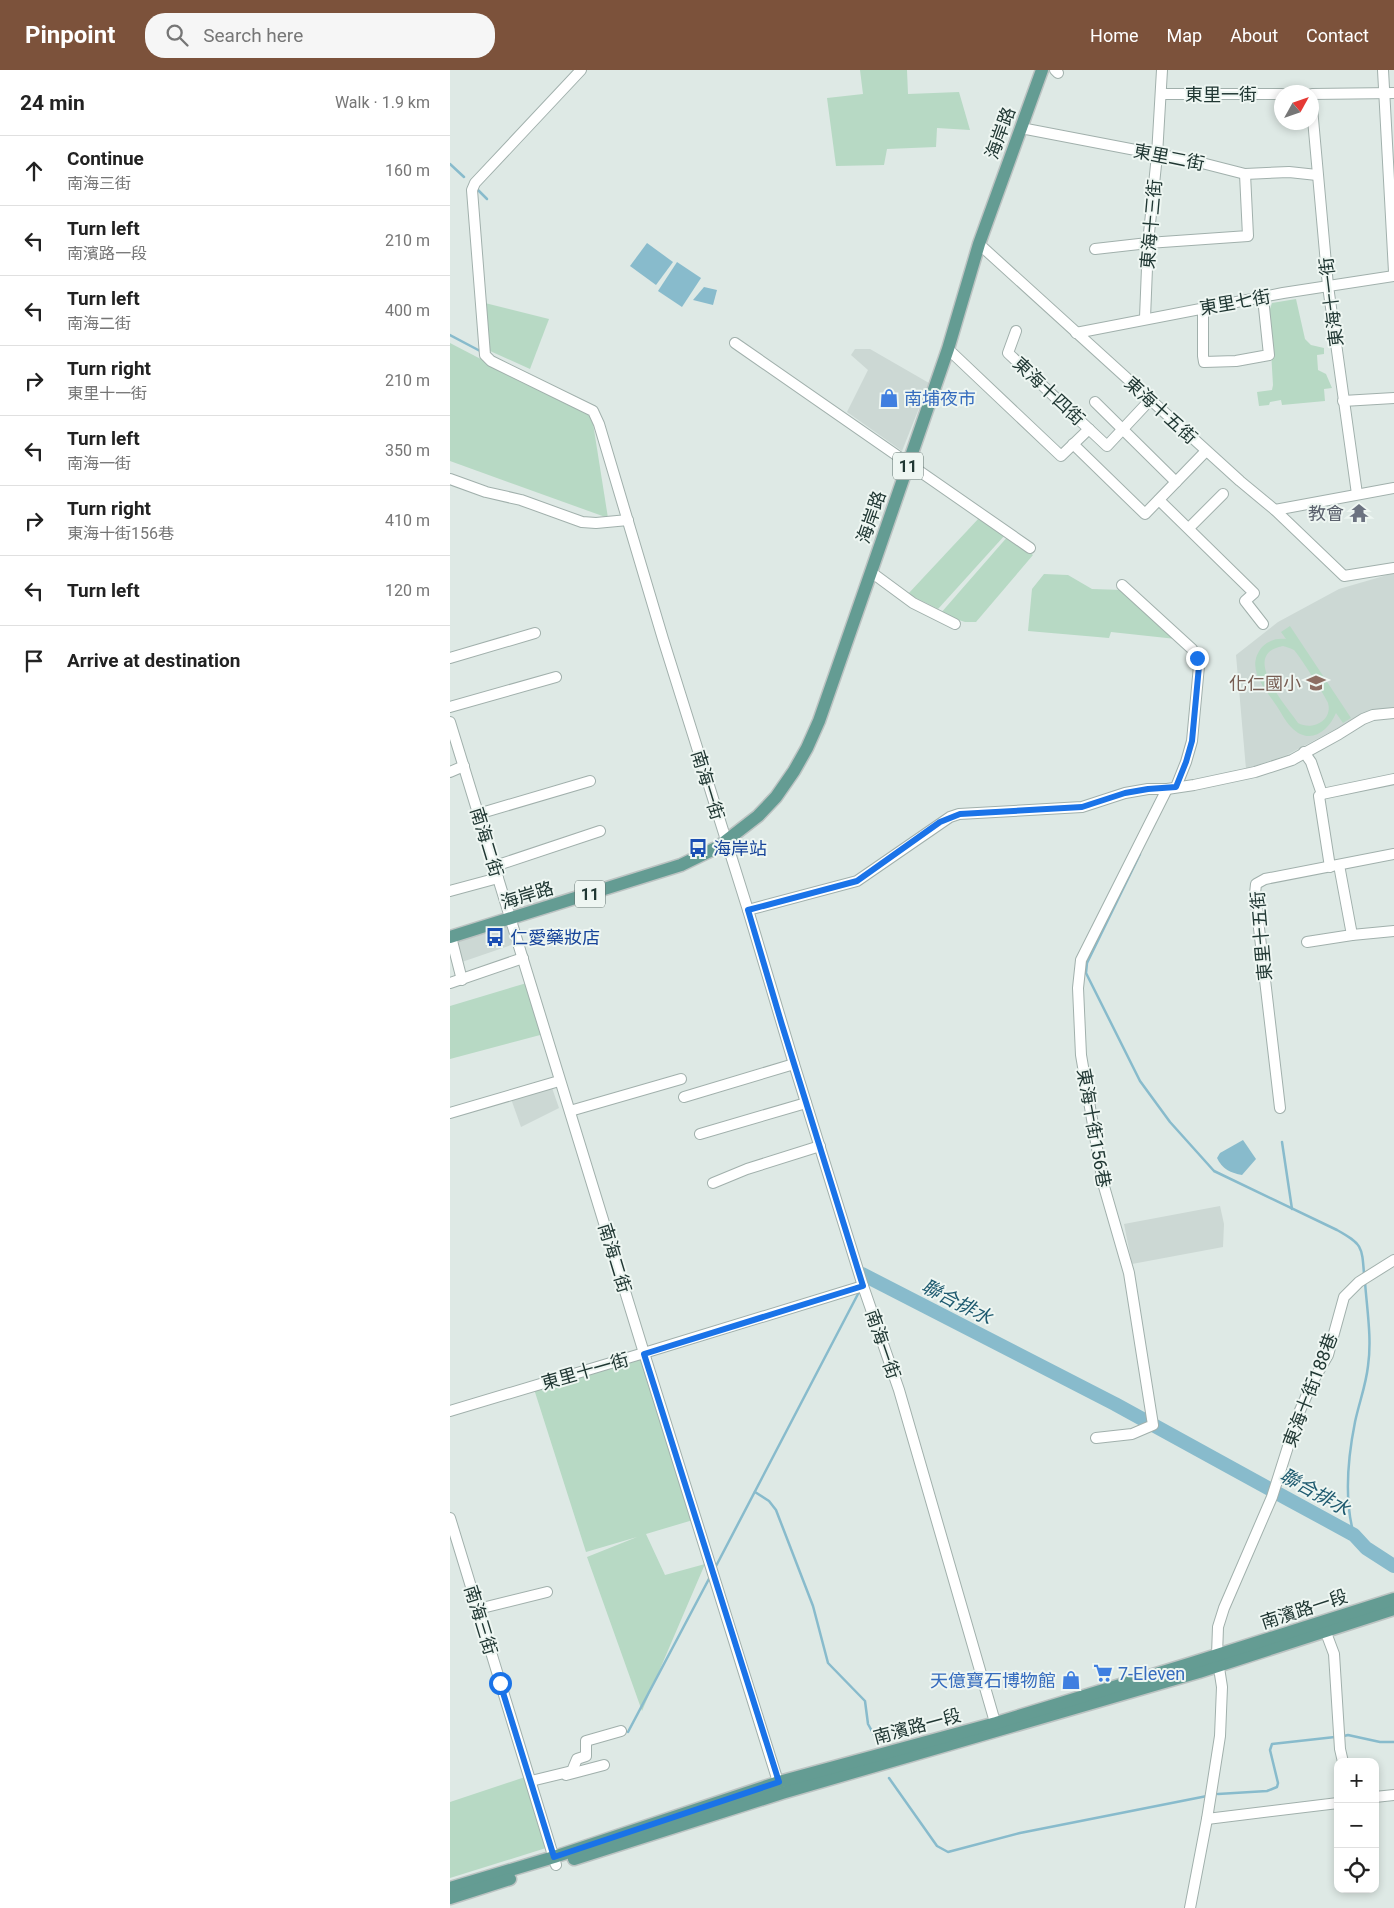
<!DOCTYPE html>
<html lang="en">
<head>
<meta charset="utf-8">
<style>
	:root { --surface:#fff; --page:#f6f6f6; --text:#222; --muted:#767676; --line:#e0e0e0; --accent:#7c523b }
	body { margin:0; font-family:Roboto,"Noto Sans TC",sans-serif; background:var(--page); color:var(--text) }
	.controls { position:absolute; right:15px; bottom:15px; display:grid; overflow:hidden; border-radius:10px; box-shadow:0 2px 8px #0003 }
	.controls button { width:45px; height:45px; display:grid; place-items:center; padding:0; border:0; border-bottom:1px solid var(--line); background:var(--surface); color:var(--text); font:25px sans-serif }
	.compass { position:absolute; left:824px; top:15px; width:45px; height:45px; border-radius:50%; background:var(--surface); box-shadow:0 2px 8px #0003; rotate:50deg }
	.stop { position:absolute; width:15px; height:15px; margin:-11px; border:4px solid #1a73e8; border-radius:50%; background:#fff }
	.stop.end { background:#1a73e8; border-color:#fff; box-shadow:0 1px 5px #0008 }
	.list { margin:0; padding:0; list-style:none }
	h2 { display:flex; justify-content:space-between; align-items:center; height:65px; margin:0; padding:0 20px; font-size:21px }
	h2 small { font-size:16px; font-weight:400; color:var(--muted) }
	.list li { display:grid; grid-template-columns:32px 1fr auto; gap:15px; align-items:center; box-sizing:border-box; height:70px; padding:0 20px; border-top:1px solid var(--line) }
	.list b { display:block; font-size:19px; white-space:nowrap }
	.list p { margin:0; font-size:16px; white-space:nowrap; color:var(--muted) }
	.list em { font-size:16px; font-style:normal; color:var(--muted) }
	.icon { flex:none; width:28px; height:28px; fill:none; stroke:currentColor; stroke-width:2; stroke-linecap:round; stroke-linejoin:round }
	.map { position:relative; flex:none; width:944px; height:1838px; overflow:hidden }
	header { display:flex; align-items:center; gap:30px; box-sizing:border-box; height:70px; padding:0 25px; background:var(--accent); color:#fff }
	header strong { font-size:24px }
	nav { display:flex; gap:28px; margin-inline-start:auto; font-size:18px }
	.search { width:350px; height:45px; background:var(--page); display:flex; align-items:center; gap:12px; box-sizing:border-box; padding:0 18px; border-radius:20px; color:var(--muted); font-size:19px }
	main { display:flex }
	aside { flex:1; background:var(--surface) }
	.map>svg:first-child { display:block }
</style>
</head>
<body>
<header>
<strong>Pinpoint</strong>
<div class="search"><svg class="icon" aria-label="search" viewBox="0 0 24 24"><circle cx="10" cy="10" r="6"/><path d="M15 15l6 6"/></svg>Search here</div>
<nav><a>Home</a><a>Map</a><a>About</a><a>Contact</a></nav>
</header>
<main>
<aside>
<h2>24 min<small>Walk · 1.9 km</small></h2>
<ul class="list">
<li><svg class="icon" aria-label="ahead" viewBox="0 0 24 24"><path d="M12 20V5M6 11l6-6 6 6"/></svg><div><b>Continue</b><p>南海三街</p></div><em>160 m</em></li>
<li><svg class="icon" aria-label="left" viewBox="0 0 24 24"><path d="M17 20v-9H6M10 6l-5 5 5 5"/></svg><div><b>Turn left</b><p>南濱路一段</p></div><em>210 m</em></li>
<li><svg class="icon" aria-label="left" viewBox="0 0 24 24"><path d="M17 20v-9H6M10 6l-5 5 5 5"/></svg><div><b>Turn left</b><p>南海二街</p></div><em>400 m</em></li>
<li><svg class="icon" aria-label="right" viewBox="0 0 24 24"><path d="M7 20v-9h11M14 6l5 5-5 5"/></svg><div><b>Turn right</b><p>東里十一街</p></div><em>210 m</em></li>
<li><svg class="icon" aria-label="left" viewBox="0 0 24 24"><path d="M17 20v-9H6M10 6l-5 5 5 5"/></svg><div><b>Turn left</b><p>南海一街</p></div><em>350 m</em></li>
<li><svg class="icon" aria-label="right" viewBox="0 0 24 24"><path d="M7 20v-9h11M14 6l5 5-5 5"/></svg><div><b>Turn right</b><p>東海十街156巷</p></div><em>410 m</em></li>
<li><svg class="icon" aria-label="left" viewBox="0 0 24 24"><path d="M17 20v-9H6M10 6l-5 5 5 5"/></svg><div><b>Turn left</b></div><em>120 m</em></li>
<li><svg class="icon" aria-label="arrive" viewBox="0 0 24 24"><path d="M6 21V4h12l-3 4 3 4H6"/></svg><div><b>Arrive at destination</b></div></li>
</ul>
</aside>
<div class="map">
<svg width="944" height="1838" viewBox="0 0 944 1838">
	<rect width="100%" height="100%" fill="#dee9e5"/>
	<g fill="#ccd8d4">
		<path d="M405 279H420L479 313 452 381 397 342 418 300 401 285Z"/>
		<path d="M944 503V640L910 646 837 685 796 699 786 585 828 552 889 519Z"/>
		<path d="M60 856 64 874 9 893 4 873Z"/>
		<path d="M101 1015 109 1038 71 1057 60 1026Z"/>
		<path d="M770 1136 774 1154 773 1177 682 1194 674 1154Z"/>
	</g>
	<g fill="#b7d9c4" fill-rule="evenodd">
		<path d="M410 0H457L458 24 509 22 520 60 487 58 486 77 437 79 434 95 386 96 377 28 413 24Z"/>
		<path d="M846 229 855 269 861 275 874 278V284L867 285 868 300 876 304 882 318 874 319 875 331 832 335 831 330 820 332 819 335 809 336 807 322 822 320 823 315 821 281 816 241 820 239 822 233Z"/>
		<path d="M35 233 99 249 80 299 40 281Z"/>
		<path d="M0 273 142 347 158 448 0 391Z"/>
		<path d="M530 447 555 465 488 539 458 524Z"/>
		<path d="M559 465 583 485 526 552H515L490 544Z"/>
		<path d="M594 504 618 505 642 519 673 520 726 569 661 562 659 568 578 561 582 519Z"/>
		<path d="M840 556 901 648 893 653 886 643C878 662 859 676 841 657 835 651 831 642 826 635 814 617 795 598 812 577 819 570 827 568 836 569L831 562ZM833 576C836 577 841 578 844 580 847 582 877 629 878 633 883 651 862 661 848 653 836 635 789 584 833 576Z"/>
		<path d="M80 912 94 964 0 989V936Z"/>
		<path d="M188 1282 243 1450 196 1464 215 1505 255 1494 192 1641 137 1487 187 1467 136 1482 84 1319Z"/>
		<path d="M75 1707 96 1778 0 1808V1732Z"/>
	</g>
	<g fill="#8bc">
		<path d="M197 173 223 192 206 215 180 196Z"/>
		<path d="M227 192 251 208 232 237 208 221Z"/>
		<path d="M254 217 267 220 263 235 243 230Z"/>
		<path d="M793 1070 806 1089 792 1105C781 1103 772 1099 767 1088L770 1083Z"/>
	</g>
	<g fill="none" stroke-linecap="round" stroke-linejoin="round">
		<g stroke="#8bc" stroke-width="2.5">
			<path d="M0 94 14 107"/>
			<path d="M27 119 37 129"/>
			<path d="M0 265 32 282"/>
			<path d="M690 784 637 893 636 903 690 1011 720 1052 764 1101 887 1160C912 1174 912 1176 914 1204"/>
			<path d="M832 1072 842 1139"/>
			<path d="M305 1422 319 1431 326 1440 363 1536 378 1593 415 1631 418 1654 429 1674"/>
			<path d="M904 1465C894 1430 898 1387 905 1352 909 1333 916 1315 918 1296 922 1269 917 1240 915 1212"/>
			<path d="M265 1498 409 1222"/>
			<path d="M178 1662 261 1505"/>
			<path d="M894 1666 898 1665 930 1672H944"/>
			<path d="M439 1708 487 1776 498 1782 570 1763 757 1726"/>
			<path d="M768 1724 817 1721 827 1717 828 1713 820 1680 822 1674 885 1667"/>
		</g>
		<path stroke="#8bc" stroke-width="14" d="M412 1204 665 1334 836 1428 904 1465 916 1478 944 1496"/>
		<g stroke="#a1b0ac" stroke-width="12">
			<g id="minor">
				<path d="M131 0 25 113 22 120 35 285 41 291 143 341 149 354 213 569 298 840 344 994 413 1216 449 1320 547 1659"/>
				<path d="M605 0 608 3"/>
				<path d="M933 0 944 202"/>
				<path d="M711 24H832"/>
				<path d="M862 24 944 23"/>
				<path d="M862 38 878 216 907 424"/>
				<path d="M571 58 748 92 795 104 839 102 867 105"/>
				<path d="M529 174 790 411 825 440 894 506 944 498"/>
				<path d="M645 179 698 173 798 166 795 104"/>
				<path d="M753 238V286L754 292 786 291 819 285 813 228"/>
				<path d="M695 248 698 173 707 85 712 0"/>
				<path d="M566 261 558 283 657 376 700 330"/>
				<path d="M626 263 833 223 944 206"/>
				<path d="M285 273 580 478"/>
				<path d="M498 279 611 386 639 359"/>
				<path d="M893 331 944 328"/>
				<path d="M645 332 726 412"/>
				<path d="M623 374 695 444 756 381"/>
				<path d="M0 409 36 422 71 430 132 452 146 453 178 450"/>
				<path d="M709 430 804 523 795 531 813 554"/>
				<path d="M825 440 944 418"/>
				<path d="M739 458 773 424"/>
				<path d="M421 502 463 533 505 554"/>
				<path d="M672 515 742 579 747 588 749 596 742 671 736 692 726 717"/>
				<path d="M0 588 85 563"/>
				<path d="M0 637 106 607"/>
				<path d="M0 652 194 1283 330 1718"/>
				<path d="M854 682 861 692 872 724"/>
				<path d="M0 702 14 696"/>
				<path d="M872 724 869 726 880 797"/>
				<path d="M872 724 944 709"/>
				<path d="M28 744 140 711"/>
				<path d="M45 796 150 761"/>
				<path d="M0 821 48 808"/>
				<path d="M298 840 407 811 500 747 509 744 632 737 675 723 698 719H717L744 715 805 702 842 690 889 664 913 649 923 645 944 643"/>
				<path d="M902 865 944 861"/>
				<path d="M1 867 12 910"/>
				<path d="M857 872 902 865 889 795"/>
				<path d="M0 913 73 888"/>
				<path d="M234 1027 344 994"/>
				<path d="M830 1038 805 824 806 814 815 809 944 784"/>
				<path d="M120 1041 231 1009"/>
				<path d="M0 1043 109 1011"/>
				<path d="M250 1064 356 1033"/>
				<path d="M263 1113 297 1099 370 1076"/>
				<path d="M0 1341 194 1283 413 1216"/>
				<path d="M646 1368 682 1364 703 1355 679 1203 653 1113 631 985 628 918 631 890 717 719"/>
				<path d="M0 1448 106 1795"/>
				<path d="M28 1539 97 1522"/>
				<path d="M875 1560 884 1584 890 1679 893 1692"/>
				<path d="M116 1705 154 1695"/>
				<path d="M81 1711 122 1701 127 1689 136 1686V1671L171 1661"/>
				<path d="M925 1727 944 1725"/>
				<path d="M757 1749 888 1733"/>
				<path d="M740 1838 757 1749 770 1666 772 1617 767 1585 768 1557 774 1538 822 1427 848 1345 863 1311 878 1285 894 1227 909 1212 944 1190"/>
			</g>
		</g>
		<g stroke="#bcc3c2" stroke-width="15">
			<g id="major">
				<path d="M0 867 231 795 268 777 308 746 326 727 344 701 357 678 369 651 421 502 498 279 529 174 592 0"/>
				<path d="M124 1789 332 1723 749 1602 944 1539"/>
				<path d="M0 1818 104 1787 329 1712 546 1653 742 1593 944 1529"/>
				<path d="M0 1828 60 1809"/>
			</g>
		</g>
		<use href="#minor" stroke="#fff" stroke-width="10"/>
		<use href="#major" stroke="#649c93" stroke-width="12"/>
	</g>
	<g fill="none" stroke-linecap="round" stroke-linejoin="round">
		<path stroke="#1a73e8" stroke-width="6" d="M50 1613 104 1787 329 1712 194 1284 413 1216 332 955 298 840 407 811 490 752 510 744 632 737 675 723 698 719 726 717 736 692 742 671 749 596 747 588"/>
	</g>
	<defs>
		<g id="shop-bare" transform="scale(1.5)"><path d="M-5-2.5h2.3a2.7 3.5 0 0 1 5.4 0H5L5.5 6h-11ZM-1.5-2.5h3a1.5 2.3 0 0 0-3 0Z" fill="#3f7fe0" stroke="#eef6f2" stroke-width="2.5" paint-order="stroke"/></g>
		<g id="temple-bare" transform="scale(1.5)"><path d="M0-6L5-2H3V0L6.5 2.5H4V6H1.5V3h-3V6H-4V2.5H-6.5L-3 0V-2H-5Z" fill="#6b7280" stroke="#eef6f2" stroke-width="2.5" paint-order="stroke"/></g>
		<g id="school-bare" transform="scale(1.5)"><path d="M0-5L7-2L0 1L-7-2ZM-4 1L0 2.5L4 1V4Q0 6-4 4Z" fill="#8d6e63" stroke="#eef6f2" stroke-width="2.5" paint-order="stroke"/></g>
		<g id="bus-bare" transform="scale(1.5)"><path d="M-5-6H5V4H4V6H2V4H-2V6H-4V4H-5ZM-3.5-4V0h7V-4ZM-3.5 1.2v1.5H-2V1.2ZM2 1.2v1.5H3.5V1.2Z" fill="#1a4fb4" stroke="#eef6f2" stroke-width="2.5" paint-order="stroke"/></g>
		<g id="supermarket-bare" transform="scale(1.5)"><path d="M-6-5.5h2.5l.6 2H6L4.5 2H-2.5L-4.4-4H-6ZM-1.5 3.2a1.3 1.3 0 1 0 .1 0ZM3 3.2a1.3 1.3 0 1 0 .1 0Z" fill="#3f7fe0" stroke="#eef6f2" stroke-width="2.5" paint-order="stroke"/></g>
	</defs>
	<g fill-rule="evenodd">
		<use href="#shop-bare" x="439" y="328"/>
		<use href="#temple-bare" x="909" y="443"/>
		<use href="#school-bare" x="866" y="613"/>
		<use href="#bus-bare" x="248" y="778"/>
		<use href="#bus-bare" x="45" y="867"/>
		<use href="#supermarket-bare" x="653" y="1603"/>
		<use href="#shop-bare" x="621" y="1610"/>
	</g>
	<g text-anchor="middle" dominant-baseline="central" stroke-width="4" stroke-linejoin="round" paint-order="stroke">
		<g fill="#eef6f2" stroke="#5e706c" stroke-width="1">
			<rect x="443" y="382.5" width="30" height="27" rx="4"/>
			<rect x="125" y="810.5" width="30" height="27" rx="4"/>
		</g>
		<g font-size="16" font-weight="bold" fill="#203733">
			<text x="458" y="396">11</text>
			<text x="140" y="824">11</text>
		</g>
		<g font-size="18" fill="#203733" stroke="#eef6f2">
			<text x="771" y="24">東里一街</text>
			<text transform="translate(550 63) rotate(-70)">海岸路</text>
			<text transform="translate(719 87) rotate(11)">東里二街</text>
			<text transform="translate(701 154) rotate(-85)">東海十三街</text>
			<text transform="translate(785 232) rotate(-10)">東里七街</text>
			<text transform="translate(881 232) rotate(-97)">東海十一街</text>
			<text transform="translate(599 321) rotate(43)">東海十四街</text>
			<text transform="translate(711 340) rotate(42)">東海十五街</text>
			<text transform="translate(421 447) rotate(-71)">海岸路</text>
			<text transform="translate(258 715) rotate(73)">南海一街</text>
			<text transform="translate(37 772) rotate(73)">南海二街</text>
			<text transform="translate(77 825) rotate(-17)">海岸路</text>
			<text transform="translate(811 866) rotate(-95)">東里十五街</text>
			<text transform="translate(644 1058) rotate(80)">東海十街156巷</text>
			<text transform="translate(165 1188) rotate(73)">南海二街</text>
			<text transform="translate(433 1274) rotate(71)">南海一街</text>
			<text transform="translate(135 1301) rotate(-16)">東里十一街</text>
			<text transform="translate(860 1320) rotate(-69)">東海十街188巷</text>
			<text transform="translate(854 1539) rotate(-18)">南濱路一段</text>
			<text transform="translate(31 1550) rotate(73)">南海三街</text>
			<text transform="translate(467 1656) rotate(-15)">南濱路一段</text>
		</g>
		<g font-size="18" fill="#366cbe" stroke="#eef6f2" text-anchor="start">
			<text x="454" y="328">南埔夜市</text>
			<text x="668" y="1603">7-Eleven</text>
			<text x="606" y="1610" text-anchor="end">天億寶石博物館</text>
		</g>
		<g font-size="18" fill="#5b616d" stroke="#eef6f2" text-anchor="end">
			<text x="894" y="443">教會</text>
		</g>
		<g font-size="18" fill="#785e54" stroke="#eef6f2" text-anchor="end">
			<text x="851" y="613">化仁國小</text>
		</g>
		<g font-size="18" fill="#164399" stroke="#eef6f2" text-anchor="start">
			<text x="263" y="778">海岸站</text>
			<text x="60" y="867">仁愛藥妝店</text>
		</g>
		<g font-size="19" font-style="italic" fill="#1e5a6f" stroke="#eef6f2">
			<text transform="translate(507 1232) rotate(27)">聯合排水</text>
			<text transform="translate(865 1422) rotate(29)">聯合排水</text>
		</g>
	</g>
</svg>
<div class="controls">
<button>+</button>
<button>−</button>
<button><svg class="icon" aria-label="locate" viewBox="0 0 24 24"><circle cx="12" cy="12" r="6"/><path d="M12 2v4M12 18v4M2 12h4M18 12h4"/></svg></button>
</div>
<svg class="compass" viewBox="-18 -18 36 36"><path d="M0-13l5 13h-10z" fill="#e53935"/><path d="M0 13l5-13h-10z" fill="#767676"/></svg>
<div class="stop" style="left:50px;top:1613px"></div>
<div class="stop end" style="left:747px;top:588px"></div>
</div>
</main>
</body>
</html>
